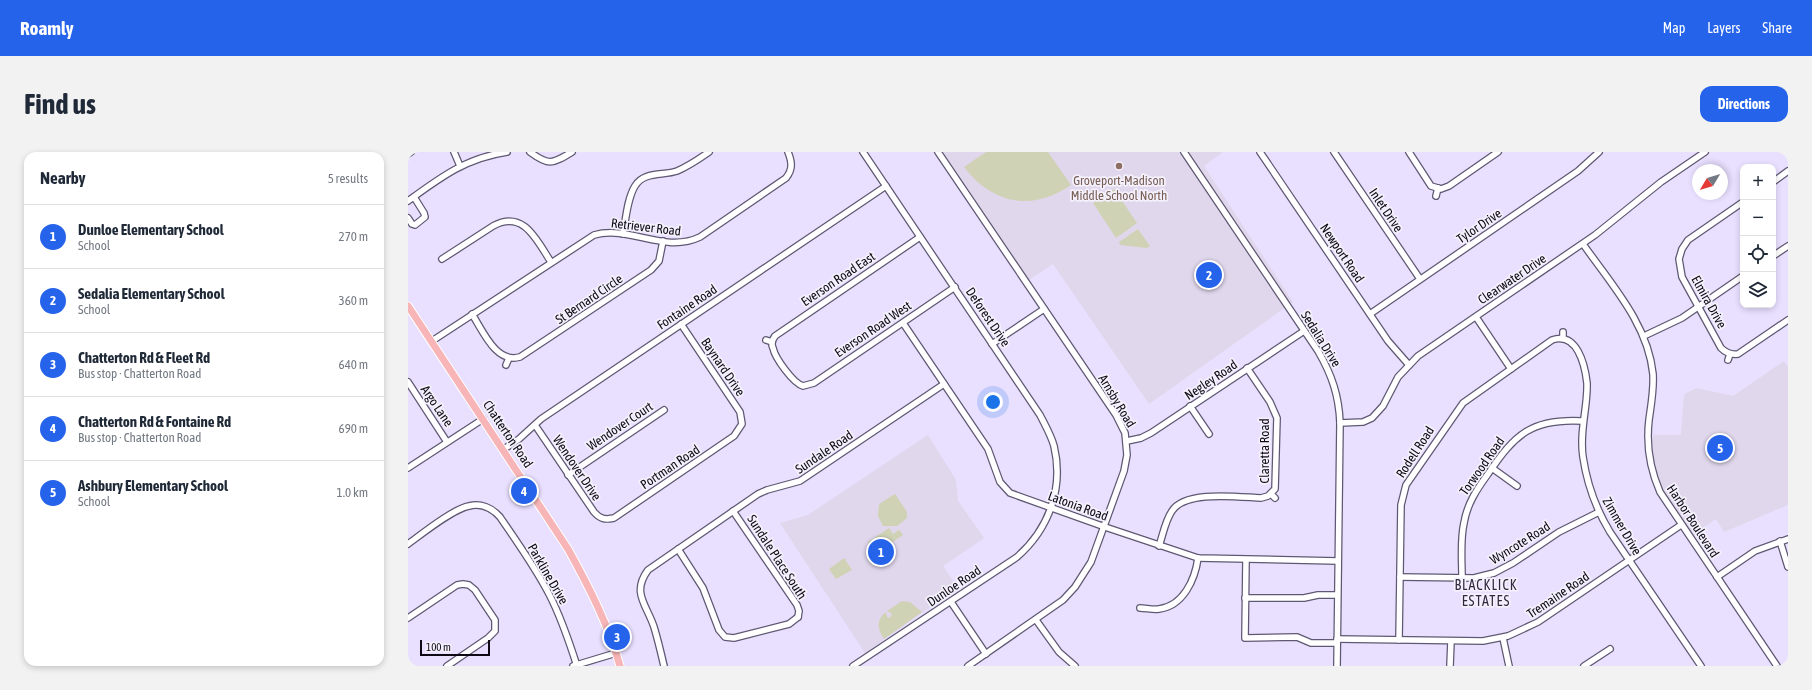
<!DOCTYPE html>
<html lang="en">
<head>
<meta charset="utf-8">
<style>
	:root { --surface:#fff; --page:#f2f2f3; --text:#1f2937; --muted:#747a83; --line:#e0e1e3; --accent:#2563eb }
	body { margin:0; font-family:"Asap Condensed",sans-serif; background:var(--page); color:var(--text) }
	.controls { position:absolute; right:12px; top:12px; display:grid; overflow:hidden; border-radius:8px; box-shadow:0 2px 6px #0003 }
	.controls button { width:36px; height:36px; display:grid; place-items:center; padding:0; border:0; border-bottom:1px solid var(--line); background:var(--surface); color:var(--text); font:20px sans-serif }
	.compass { position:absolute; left:1284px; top:12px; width:36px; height:36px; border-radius:50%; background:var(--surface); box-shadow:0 2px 6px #0003; rotate:232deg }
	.scale { position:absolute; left:12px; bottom:10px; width:70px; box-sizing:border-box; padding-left:4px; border:2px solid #0d0a14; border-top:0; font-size:11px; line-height:14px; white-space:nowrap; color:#0d0a14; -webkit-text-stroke:3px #f4f1fd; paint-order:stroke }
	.you { position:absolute; left:585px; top:250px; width:14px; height:14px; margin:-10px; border:3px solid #fff; border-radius:50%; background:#1a73e8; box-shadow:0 0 0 6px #1a73e833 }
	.badge { display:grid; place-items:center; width:26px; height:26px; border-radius:50%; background:var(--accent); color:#fff; font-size:13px; font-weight:700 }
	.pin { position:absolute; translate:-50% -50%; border:2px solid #fff; box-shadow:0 1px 4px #0006 }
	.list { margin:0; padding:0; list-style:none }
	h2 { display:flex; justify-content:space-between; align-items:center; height:52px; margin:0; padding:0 16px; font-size:17px }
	h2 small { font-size:13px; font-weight:400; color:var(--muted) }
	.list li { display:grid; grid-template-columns:26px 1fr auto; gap:12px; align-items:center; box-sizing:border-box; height:64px; padding:0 16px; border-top:1px solid var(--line) }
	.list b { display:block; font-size:15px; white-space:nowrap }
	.list p { margin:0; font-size:13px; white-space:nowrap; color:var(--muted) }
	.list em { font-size:13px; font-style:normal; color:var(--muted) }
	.icon { flex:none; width:22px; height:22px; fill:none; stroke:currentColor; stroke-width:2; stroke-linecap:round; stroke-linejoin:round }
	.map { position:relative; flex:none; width:1380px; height:514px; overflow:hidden; border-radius:12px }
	header { display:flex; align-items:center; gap:24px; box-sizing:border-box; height:56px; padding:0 20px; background:var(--accent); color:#fff }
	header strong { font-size:19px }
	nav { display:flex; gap:22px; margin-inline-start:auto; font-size:14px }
	.intro { display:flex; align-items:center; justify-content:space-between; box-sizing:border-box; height:96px; padding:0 24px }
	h1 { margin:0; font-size:28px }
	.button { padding:10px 18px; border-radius:12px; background:var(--accent); color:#fff; font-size:14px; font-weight:700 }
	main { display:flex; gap:24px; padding:0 24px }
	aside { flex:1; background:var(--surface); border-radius:12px; box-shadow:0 2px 6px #0003 }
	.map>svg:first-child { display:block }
</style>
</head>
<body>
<header>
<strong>Roamly</strong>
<nav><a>Map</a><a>Layers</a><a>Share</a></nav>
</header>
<div class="intro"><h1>Find us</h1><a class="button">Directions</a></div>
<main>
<aside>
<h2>Nearby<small>5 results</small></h2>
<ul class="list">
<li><span class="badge">1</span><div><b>Dunloe Elementary School</b><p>School</p></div><em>270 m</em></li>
<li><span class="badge">2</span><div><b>Sedalia Elementary School</b><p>School</p></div><em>360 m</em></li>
<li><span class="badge">3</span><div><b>Chatterton Rd &amp; Fleet Rd</b><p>Bus stop · Chatterton Road</p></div><em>640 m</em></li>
<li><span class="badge">4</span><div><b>Chatterton Rd &amp; Fontaine Rd</b><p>Bus stop · Chatterton Road</p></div><em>690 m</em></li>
<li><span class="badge">5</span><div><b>Ashbury Elementary School</b><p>School</p></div><em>1.0 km</em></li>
</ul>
</aside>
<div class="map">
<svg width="1380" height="514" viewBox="0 0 1380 514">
	<rect width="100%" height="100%" fill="#e9e0ff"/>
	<g fill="#e0d7ec">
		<path d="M530 0H813L814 1 796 14 885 150 741 252 645 112 618 130Z"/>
		<path d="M1376 209 1380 215V353L1316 380 1308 367 1284 383 1257 343 1251 329 1245 305V283H1273L1276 243 1278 241 1289 236 1325 244Z"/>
		<path d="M520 283 548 328 550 349 576 386 535 414 550 436 457 501 372 371 400 363Z"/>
	</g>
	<g fill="#cfd2b4">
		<path d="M578 0H640L663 33C624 60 584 52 556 15Z"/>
		<path d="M706 37 729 71 708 86 685 51Z"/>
		<path d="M730 77 742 94 739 96 712 93 711 90Z"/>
		<path d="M487 342 499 360V366L489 374H475L470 364 471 352Z"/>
		<path d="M481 376 485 382 491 378 495 383 468 401 460 390Z"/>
		<path d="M436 406 444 418 428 427 421 417Z"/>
		<path d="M494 449 502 450 514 460 476 487C469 476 468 468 478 460L479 465 482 466 484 462 479 459Z"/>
	</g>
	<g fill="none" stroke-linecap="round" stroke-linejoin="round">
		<g stroke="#5f5872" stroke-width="8">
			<g id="minor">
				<path d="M46 0 52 14"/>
				<path d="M122 0C141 14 144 12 164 0"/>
				<path d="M530 0 708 263 717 281 719 303 716 319 683 410 667 435 655 448 560 514"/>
				<path d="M776 0 910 199C924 223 931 244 932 271L929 514"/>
				<path d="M852 0 980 189 1001 213"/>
				<path d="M926 0 1012 127"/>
				<path d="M1001 0 1023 34 1033 37 1041 34 1090 0"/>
				<path d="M0 2 3 0"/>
				<path d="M1365 30 1380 19"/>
				<path d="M1028 44 1030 36"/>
				<path d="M0 49C33 25 58 6 99 0"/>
				<path d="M1335 50 1280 88 1274 97 1271 107 1274 125 1313 196C1318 201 1323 203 1330 202L1380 168"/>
				<path d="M0 66 4 72 7 73 17 65 16 61 6 45"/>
				<path d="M215 82C218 67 219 47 227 34 236 19 255 24 269 19 281 14 291 7 301 0"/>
				<path d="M512 85 367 184C364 188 363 192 365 196 367 206 385 231 395 234L406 231 547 135"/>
				<path d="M1175 92C1203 132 1240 172 1245 222 1246 238 1243 253 1241 268 1238 293 1242 317 1252 340L1369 514"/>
				<path d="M1365 104 1380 94"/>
				<path d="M34 107 85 74C116 57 129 89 143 110"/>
				<path d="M64 162C75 179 88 212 112 205L243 118 251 109 255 89"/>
				<path d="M962 162 1170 19 1191 0"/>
				<path d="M1068 165 1103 217"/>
				<path d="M495 171 580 297 592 330 602 341 697 375 790 406 930 409"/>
				<path d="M1236 184 1274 166 1335 124"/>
				<path d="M1155 186V180"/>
				<path d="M358 188 364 190"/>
				<path d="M24 189 186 83C222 73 256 102 292 85L378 26C385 17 384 10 380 0"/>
				<path d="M584 192 636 157"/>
				<path d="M1320 208 1322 202"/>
				<path d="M98 213 101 206"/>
				<path d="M0 230 39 290"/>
				<path d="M782 254 801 282"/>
				<path d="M932 271 955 270 964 266 975 254 990 225 1010 204 1187 83 1253 30 1297 0"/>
				<path d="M127 273 186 360C192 367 197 368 206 366L326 284 334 272 332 260 273 172"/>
				<path d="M719 289 733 286 743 281 896 179"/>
				<path d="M96 297 111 287 133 267 478 34"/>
				<path d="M0 316 75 267"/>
				<path d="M1084 316 1109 334"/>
				<path d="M160 323 256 258"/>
				<path d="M863 342 867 346"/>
				<path d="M325 359 389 453 391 459 390 465"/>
				<path d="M1372 389 1380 415"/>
				<path d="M0 392C15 381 45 357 61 354 73 351 84 356 92 365 109 390 127 415 141 442 153 465 161 489 169 514"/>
				<path d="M751 394C755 383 757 369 764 359 777 338 830 345 853 346L860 344 867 337 869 266 862 250 839 216"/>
				<path d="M270 397 295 436 311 478 317 485 326 486 381 472 390 465"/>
				<path d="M838 408 837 486 889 485 903 491H929"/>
				<path d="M992 425 1066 426 1086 421 1105 411 1151 380 1191 360"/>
				<path d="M1309 425 1347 399 1380 387"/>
				<path d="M1054 426C1054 408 1052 388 1056 371 1059 352 1069 337 1080 322 1107 282 1124 266 1175 269"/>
				<path d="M837 446H896L910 443H929"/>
				<path d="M543 450 578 502"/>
				<path d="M732 456C738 456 745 458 751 457 775 454 787 428 790 406"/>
				<path d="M0 466 49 433 55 432 61 433 67 438 87 468V479L80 486 39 514"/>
				<path d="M628 468 651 500 667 514"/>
				<path d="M1095 486 1101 514"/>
				<path d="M929 487 1075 489 1100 484 1130 470 1273 373"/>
				<path d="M991 488 993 353 998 333 1055 251 1144 188C1169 179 1177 213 1179 231 1180 255 1171 279 1175 305 1179 332 1188 357 1202 380L1293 514"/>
				<path d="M165 514 208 501"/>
				<path d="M256 514C253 501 250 488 246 475 239 453 223 441 240 418L350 342 359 338 392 329 536 232"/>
				<path d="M445 514 609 405C641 377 656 336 646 294 643 283 637 273 632 263L455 0"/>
				<path d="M1042 514 1043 489"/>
				<path d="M1176 514 1202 497"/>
			</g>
		</g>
		<g stroke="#fff" stroke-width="9">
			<path id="major" d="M0 154 160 397C181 435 200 472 212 514"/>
		</g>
		<use href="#minor" stroke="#fff" stroke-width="5.5"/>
		<use href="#major" stroke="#f8b5b7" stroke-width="7"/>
	</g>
	<circle fill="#8d6e63" stroke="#f4f1fd" stroke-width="1.5" cx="711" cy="14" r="4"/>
	<g text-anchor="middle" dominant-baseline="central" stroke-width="3.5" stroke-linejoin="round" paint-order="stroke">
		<g font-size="13" fill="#785e54" stroke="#f4f1fd">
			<text x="711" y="28">Groveport-Madison<tspan x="711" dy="15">Middle School North</tspan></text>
		</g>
		<g font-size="13" fill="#0d0a14" stroke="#f4f1fd">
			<text transform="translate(978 58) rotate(56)">Inlet Drive</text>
			<text transform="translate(1071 74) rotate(-34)">Tylor Drive</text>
			<text transform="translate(238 75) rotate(7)">Retriever Road</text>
			<text transform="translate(934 101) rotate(56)">Newport Road</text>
			<text transform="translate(430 127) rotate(-34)">Everson Road East</text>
			<text transform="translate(1104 127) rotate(-34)">Clearwater Drive</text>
			<text transform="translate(181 147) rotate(-34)">St Bernard Circle</text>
			<text transform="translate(1301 150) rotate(61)">Elmira Drive</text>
			<text transform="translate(279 155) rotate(-34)">Fontaine Road</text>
			<text transform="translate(580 165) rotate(56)">Deforest Drive</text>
			<text transform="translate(465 177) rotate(-34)">Everson Road West</text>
			<text transform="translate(913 187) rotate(58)">Sedalia Drive</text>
			<text transform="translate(315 215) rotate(56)">Baynard Drive</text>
			<text transform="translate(803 228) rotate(-34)">Negley Road</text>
			<text transform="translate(709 249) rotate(59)">Arnsby Road</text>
			<text transform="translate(29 254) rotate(56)">Argo Lane</text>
			<text transform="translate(212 274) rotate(-34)">Wendover Court</text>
			<text transform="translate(100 282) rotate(56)">Chatterton Road</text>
			<text transform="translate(856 299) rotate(-90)">Claretta Road</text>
			<text transform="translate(416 300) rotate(-34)">Sundale Road</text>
			<text transform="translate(1007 300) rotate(-57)">Rodell Road</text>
			<text transform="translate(1074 314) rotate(-55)">Torwood Road</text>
			<text transform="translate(262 315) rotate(-34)">Portman Road</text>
			<text transform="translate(169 316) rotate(56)">Wendover Drive</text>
			<text transform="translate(670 354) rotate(20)">Latonia Road</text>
			<text transform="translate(1285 369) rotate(57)">Harbor Boulevard</text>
			<text transform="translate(1214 374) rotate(60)">Zimmer Drive</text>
			<text transform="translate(1112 391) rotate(-32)">Wyncote Road</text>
			<text transform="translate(369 405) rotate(57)">Sundale Place South</text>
			<text transform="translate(140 422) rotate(60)">Parkline Drive</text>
			<text transform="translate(546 434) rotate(-34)">Dunloe Road</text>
			<text transform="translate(1150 443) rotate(-34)">Tremaine Road</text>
		</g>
		<g font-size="14" letter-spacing="1" fill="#30283f" stroke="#f4f1fd">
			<text x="1078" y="433">BLACKLICK<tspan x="1078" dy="16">ESTATES</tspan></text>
		</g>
	</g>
</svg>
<div class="controls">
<button>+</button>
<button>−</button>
<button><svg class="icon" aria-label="locate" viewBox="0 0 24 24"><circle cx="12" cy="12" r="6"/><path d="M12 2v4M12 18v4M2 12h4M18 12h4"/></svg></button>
<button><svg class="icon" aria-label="layers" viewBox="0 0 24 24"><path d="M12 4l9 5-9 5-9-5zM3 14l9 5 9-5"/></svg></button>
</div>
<svg class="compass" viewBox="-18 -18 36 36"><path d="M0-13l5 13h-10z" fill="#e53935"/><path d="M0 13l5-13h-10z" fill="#747a83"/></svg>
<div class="scale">100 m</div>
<div class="you"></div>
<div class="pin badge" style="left:473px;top:400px">1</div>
<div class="pin badge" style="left:801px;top:123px">2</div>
<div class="pin badge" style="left:209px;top:485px">3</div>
<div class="pin badge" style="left:116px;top:339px">4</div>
<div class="pin badge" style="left:1312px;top:296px">5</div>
</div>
</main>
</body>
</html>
